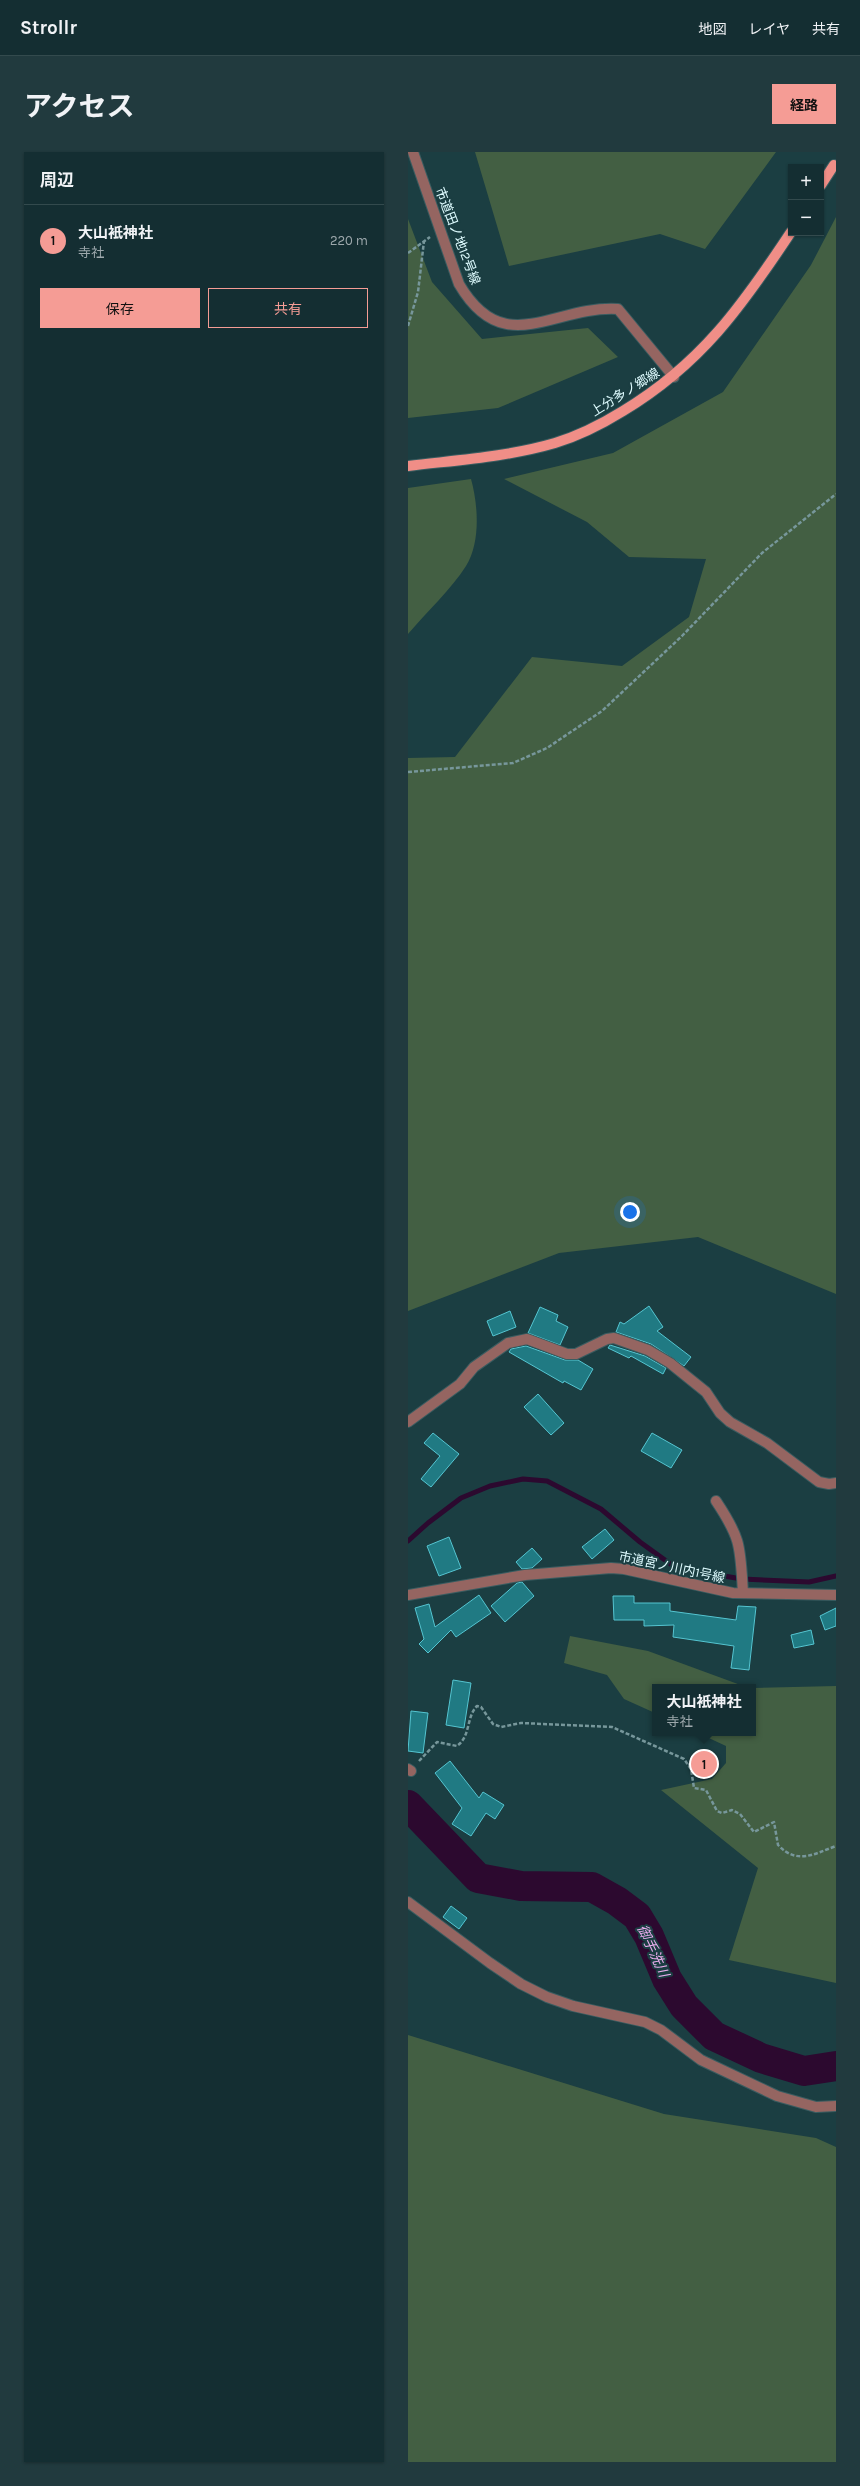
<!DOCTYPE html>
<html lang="ja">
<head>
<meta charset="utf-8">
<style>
	:root { --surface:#142e32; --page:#213a3e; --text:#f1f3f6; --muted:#9da8ac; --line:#334a4d; --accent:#f59c95 }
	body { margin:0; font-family:Karla,"Noto Sans JP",sans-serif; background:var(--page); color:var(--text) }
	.controls { position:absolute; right:12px; top:12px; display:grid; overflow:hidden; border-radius:0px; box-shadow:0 1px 3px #0004 }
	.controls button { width:36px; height:36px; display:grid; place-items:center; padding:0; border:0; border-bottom:1px solid var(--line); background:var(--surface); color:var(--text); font:20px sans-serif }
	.you { position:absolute; left:222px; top:1060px; width:14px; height:14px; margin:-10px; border:3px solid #fff; border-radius:50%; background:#1a73e8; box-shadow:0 0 0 6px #1a73e833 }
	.badge { display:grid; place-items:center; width:26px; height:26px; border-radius:50%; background:var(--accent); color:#111; font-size:13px; font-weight:700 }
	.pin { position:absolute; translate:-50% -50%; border:2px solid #fff; box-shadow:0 1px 4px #0006 }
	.popup { position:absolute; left:244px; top:1532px; width:104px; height:52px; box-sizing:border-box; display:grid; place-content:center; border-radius:0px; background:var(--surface); filter:drop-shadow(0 1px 3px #0005); font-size:13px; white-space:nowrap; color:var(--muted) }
	.popup b { font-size:15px; color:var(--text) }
	.popup::after { content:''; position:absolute; left:50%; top:100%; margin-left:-8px; border:8px solid transparent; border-top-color:var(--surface) }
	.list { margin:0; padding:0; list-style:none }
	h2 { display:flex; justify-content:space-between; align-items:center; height:52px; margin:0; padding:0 16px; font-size:17px }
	h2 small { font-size:13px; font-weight:400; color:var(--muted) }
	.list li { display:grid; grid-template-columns:26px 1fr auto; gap:12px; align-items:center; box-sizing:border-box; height:72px; padding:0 16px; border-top:1px solid var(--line) }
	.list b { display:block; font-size:15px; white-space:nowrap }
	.list p { margin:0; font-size:13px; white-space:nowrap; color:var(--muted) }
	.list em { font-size:13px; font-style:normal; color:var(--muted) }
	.actions { display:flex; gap:8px; padding:12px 16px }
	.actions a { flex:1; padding:9px 0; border:1px solid var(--accent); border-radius:0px; text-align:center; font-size:14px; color:var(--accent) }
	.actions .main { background:var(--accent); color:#111 }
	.map { position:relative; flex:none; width:428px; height:2310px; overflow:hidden; border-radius:0px }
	header { display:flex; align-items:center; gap:24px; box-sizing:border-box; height:56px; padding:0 20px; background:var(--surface); border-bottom:1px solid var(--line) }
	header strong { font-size:19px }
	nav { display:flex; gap:22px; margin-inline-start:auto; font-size:14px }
	.intro { display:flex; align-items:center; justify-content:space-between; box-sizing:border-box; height:96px; padding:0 24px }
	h1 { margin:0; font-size:28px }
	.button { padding:10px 18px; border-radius:0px; background:var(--accent); color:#111; font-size:14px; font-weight:700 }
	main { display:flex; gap:24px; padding:0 24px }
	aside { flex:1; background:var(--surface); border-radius:0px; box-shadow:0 1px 3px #0004 }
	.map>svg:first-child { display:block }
</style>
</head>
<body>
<header>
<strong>Strollr</strong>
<nav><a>地図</a><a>レイヤ</a><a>共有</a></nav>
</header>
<div class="intro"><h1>アクセス</h1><a class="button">経路</a></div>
<main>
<aside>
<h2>周辺<small></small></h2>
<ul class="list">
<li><span class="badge">1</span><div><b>大山衹神社</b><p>寺社</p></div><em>220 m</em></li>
</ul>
<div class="actions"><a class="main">保存</a><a>共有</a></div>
</aside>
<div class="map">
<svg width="428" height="2310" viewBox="0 0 428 2310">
	<rect width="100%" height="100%" fill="#1b3e42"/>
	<g fill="#435f43">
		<path d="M67 0H368L297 97 252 82 101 114Z"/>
		<path d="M428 65V1142L290 1085 151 1101 0 1159V606L47 605 124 505 214 514 281 465 298 407 221 405 179 370 96 327 205 301 315 240 403 113Z"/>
		<path d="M0 67 24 130 74 187 180 176 210 205 90 256 0 266Z"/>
		<path d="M63 327C70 352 73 390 58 414 44 436 18 461 0 482V336Z"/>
		<path d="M162 1484 240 1499 338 1535H247V1561L216 1547 199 1523 156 1511Z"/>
		<path d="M428 1534V1831L321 1808 350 1716 253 1638 304 1627 318 1611V1594L290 1581H345V1536Z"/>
		<path d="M0 1883 256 1962 408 1986 428 1995V2310H0Z"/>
	</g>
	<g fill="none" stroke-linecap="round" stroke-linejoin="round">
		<path stroke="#2c092f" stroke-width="5" d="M0 1389 20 1371 53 1346 82 1334 115 1327 139 1329 193 1357 232 1390 268 1416 334 1427 401 1430 428 1424"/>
		<path stroke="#2c092f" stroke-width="30" d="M0 1653 70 1726 113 1734 184 1735 209 1749 229 1764 241 1784 259 1827 276 1854 306 1884 353 1906 396 1919 428 1914"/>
	</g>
	<g fill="#207a83" stroke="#55c5d1">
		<path d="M241 1154 255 1175 249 1179 283 1205 276 1214 243 1192 208 1180 212 1170 216 1172Z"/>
		<path d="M132 1155 150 1163 148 1169 160 1175 152 1193 120 1181Z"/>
		<path d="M102 1159 108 1175 85 1184 79 1169Z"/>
		<path d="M202 1193 237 1204 258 1216 255 1222 223 1204 221 1206 200 1196Z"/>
		<path d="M118 1194 157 1208H170L185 1217 173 1238 156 1229 155 1231 101 1200 103 1197Z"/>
		<path d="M130 1242 156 1271 143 1283 116 1255Z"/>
		<path d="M25 1281 51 1302 23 1335 13 1327 32 1304 16 1291Z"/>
		<path d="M244 1281 274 1298 263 1316 233 1299Z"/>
		<path d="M197 1377 206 1388 184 1407 174 1395Z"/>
		<path d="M41 1385 53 1416 31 1424 19 1394Z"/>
		<path d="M124 1396 134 1407 124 1416 114 1417 108 1410Z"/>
		<path d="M114 1430 126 1444 97 1470 83 1454 109 1431Z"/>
		<path d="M71 1443 83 1461 48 1485 43 1478 20 1501 11 1492 16 1487 7 1456 21 1452 27 1475Z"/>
		<path d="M205 1444H226V1451H262V1459L328 1468 330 1454 348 1455 341 1518 323 1516 326 1494 265 1485 266 1473 236 1474V1468H206Z"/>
		<path d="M428 1456V1474L417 1478 412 1464Z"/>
		<path d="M403 1478 406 1492 386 1496 383 1483Z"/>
		<path d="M45 1528 63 1531 56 1576 38 1573Z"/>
		<path d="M3 1559 20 1561 15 1601 0 1599Z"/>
		<path d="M42 1609 71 1646 75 1640 96 1653 87 1667 78 1661 63 1684 44 1672 54 1656 27 1621Z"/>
		<path d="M43 1754 59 1766 51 1777 35 1765Z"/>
	</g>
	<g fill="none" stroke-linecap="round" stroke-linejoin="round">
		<g stroke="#3a5c60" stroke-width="12">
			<g id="minor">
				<path d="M5 0 51 132C96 209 145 153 210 157L266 225"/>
				<path d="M0 1270 52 1232 66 1215 100 1191 119 1187 159 1202H168L199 1187 206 1186 240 1198 262 1211 298 1240 312 1261 322 1270 359 1291 411 1330 421 1332 428 1331"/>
				<path d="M308 1349C334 1388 332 1395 335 1441"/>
				<path d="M0 1443 117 1423 203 1416 216 1417 325 1441 428 1443"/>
				<path d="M0 1617 3 1619"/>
				<path d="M0 1750 82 1811 113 1832 139 1845 165 1854 237 1870 253 1878 293 1908 369 1944 408 1955 428 1954"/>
			</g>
		</g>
		<g stroke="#3a5c60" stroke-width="12">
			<g id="major">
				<path d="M413 33 426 13"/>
				<path d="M0 314C49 308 99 305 147 291 170 284 194 272 215 259 293 212 334 154 383 80"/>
			</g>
		</g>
		<g stroke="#77979b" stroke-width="2.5" stroke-dasharray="4 2" stroke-linecap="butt">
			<path d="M0 101 22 85"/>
			<path d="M0 174 10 140 16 89"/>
			<path d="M0 620 105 611 139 596 194 559 274 484 354 401 428 342"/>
			<path d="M11 1609 29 1590 49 1594C63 1584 58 1565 69 1554L73 1555 85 1572 93 1575 113 1571 204 1575 276 1607 283 1617 286 1636 298 1638 309 1659 314 1661 324 1658 332 1662 346 1680 366 1670 370 1693C389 1713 406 1702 428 1694"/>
			<path d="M280 1613 290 1609"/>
		</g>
		<use href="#minor" stroke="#956561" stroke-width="10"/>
		<use href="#major" stroke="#f08e87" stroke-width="10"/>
	</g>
	<g text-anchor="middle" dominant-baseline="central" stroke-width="4" stroke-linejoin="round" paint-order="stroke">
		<g font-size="13" fill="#defbfe" stroke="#1b3e42">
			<text transform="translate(50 84) rotate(69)">市道田ノ地12号線</text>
			<text transform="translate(217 240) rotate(-32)">上分多ノ郷線</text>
			<text transform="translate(264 1415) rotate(12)">市道宮ノ川内1号線</text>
		</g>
		<g font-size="14" font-style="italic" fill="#ebadee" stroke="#1b3e42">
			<text transform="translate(245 1799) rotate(65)">御手洗川</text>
		</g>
	</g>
</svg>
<div class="controls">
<button>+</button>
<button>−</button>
</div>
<div class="you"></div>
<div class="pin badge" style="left:296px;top:1612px">1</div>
<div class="popup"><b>大山衹神社</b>寺社</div>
</div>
</main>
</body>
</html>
